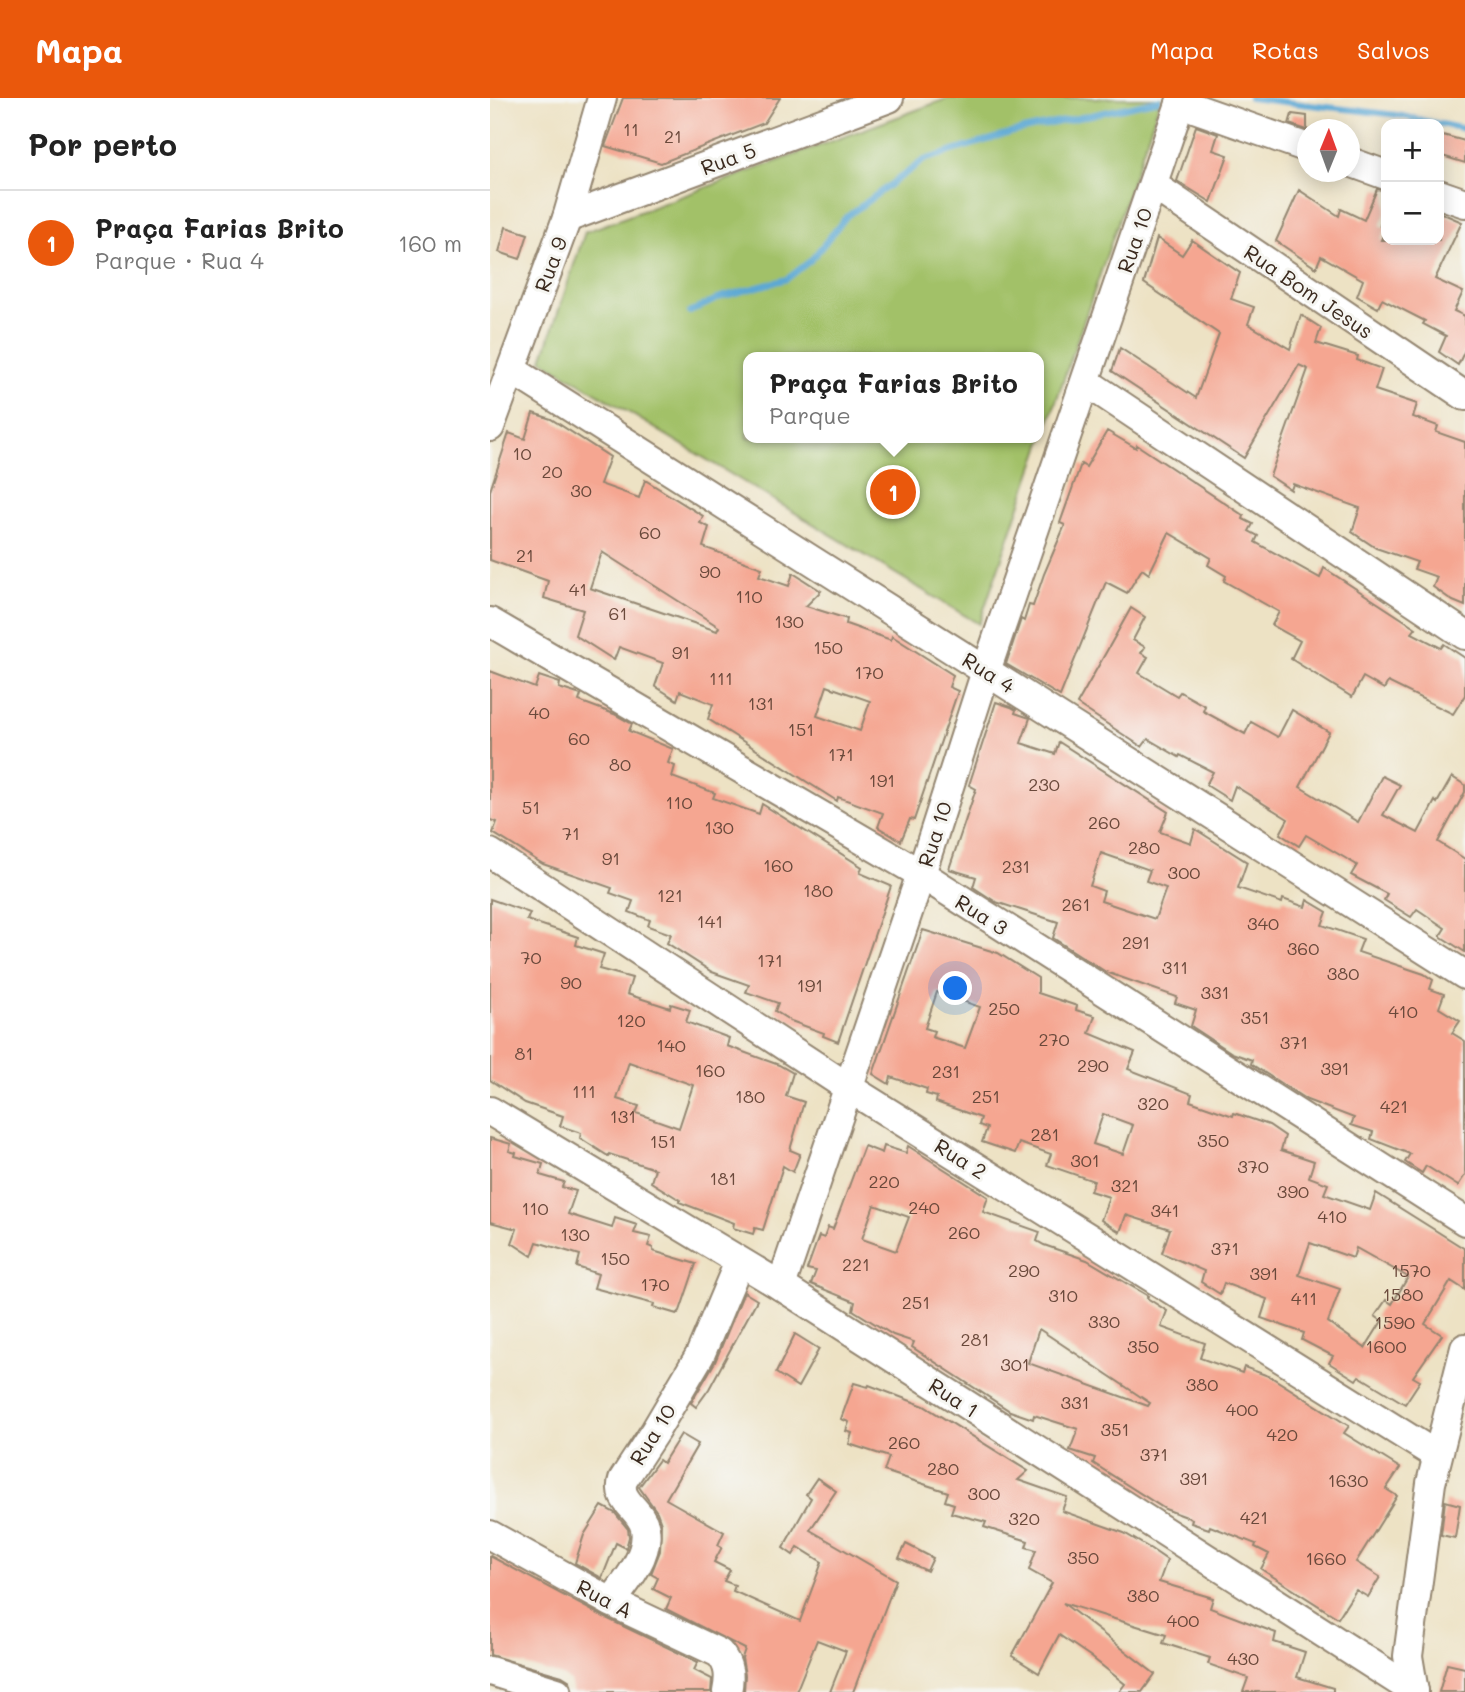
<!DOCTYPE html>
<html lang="pt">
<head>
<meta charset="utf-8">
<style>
	:root { --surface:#fff; --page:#f2f2f2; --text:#222; --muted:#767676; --line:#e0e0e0; --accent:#ea580c }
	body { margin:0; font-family:Mali,sans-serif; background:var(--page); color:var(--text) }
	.controls { position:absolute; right:21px; top:21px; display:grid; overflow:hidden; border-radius:14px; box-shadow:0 4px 18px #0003 }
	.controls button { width:63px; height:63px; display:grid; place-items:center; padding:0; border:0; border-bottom:2px solid var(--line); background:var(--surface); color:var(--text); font:35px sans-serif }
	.compass { position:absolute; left:807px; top:21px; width:63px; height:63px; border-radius:50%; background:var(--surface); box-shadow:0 4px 18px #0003; rotate:1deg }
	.you { position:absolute; left:466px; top:891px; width:24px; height:24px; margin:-18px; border:5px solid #fff; border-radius:50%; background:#1a73e8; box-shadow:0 0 0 10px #1a73e833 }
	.badge { display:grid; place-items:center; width:46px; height:46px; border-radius:50%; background:var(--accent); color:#fff; font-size:23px; font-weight:700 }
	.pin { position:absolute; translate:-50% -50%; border:4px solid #fff; box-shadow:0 2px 7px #0006 }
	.popup { position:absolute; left:253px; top:254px; width:301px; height:91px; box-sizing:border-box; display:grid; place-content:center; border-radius:14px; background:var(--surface); filter:drop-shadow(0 2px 5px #0005); font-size:23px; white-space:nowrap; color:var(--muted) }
	.popup b { font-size:26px; color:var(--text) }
	.popup::after { content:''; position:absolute; left:50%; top:100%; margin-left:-14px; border:14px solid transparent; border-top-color:var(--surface) }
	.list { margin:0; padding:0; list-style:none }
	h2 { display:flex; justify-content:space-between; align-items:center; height:91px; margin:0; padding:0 28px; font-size:30px }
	h2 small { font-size:23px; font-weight:400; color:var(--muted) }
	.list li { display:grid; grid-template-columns:46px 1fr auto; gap:21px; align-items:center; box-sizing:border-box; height:105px; padding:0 28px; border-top:2px solid var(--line) }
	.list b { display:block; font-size:26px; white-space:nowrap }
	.list p { margin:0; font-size:23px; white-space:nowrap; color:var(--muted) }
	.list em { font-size:23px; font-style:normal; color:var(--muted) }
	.map { position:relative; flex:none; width:975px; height:1594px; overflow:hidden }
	header { display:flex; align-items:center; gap:42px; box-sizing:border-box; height:98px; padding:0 35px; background:var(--accent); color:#fff }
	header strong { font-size:33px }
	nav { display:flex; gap:38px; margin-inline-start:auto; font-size:24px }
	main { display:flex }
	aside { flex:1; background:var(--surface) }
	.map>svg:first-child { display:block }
</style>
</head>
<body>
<header>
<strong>Mapa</strong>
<nav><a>Mapa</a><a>Rotas</a><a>Salvos</a></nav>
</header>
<main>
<aside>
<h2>Por perto<small></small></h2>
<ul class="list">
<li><span class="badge">1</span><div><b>Praça Farias Brito</b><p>Parque · Rua 4</p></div><em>160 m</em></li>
</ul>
</aside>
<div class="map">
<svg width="975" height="1594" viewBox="0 0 975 1594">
	<rect width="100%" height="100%" fill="#f6f6f2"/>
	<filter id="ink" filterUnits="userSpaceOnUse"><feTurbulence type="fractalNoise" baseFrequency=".0143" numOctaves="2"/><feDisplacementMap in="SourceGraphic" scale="14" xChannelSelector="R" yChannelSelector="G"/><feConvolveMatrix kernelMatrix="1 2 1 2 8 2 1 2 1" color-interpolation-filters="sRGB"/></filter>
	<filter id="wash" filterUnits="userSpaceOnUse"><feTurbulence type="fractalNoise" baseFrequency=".00686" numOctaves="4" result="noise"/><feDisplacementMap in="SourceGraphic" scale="28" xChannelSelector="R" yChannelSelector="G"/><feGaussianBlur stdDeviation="1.57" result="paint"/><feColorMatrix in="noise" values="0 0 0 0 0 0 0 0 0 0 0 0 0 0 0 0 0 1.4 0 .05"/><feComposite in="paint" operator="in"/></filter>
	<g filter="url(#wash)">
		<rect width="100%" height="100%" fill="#ede2c4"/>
		<path fill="#a2c168" stroke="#6e7643" stroke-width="2" fill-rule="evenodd" d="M459 0H671L489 526 52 262 95 134ZM258 259H548V340H258Z"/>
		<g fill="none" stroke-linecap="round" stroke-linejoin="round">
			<g stroke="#5ba8d4" stroke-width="6">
				<path d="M760 0 907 17 975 31"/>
				<path d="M200 214 231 199 297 181 321 162 356 119 434 62 524 34 669 2"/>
			</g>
		</g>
		<g id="blocks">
			<g fill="#f5a691" fill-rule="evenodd">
				<path d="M133 0H290L274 25 171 65 115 48Z"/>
				<path d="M802 16 817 18V32L799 26Z"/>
				<path d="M706 28 728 36 723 52 738 57 721 104 687 83Z"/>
				<path d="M949 36 975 43V65L949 57Z"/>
				<path d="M887 91 896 93V113L890 128 896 130 891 142H949V114L972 124 945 181 973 194 964 213 975 218V252L968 267 949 254 956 238 933 226 935 223 892 201 888 210 867 198 873 182 831 158 826 170 786 143 809 92 849 118 851 111 874 122Z"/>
				<path d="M16 129 38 136 30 161 9 154Z"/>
				<path d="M667 140 692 157 702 142 750 175 741 201 764 209 758 226 800 251 811 217 831 230 826 245 868 258 867 262 892 271 885 292 927 306 923 319 948 328 946 334 975 344V508L963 503 943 489 947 479 924 471 927 464 886 450 862 434 870 410 803 386 801 392 780 378 818 271 809 267 754 360 622 273 630 250 706 300 729 236 654 185Z"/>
				<path d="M43 315 61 321 120 359 110 386 149 400 155 382 213 418 210 425 219 429 213 449 272 470 269 478 299 488 303 475 331 493 316 508 357 521 356 526 401 542 402 538 463 577 459 589 468 593 424 722 420 721 411 743 388 729 393 715 348 699 347 703 218 621 223 606 190 593 187 602 165 588 173 565 129 549 124 562 85 537 93 512 54 500 58 483 0 462V393L19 335 35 341ZM112 454 229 529 227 533 100 490ZM337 588 380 603 370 633 327 618Z"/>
				<path d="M617 333 646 350 647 347 754 418 753 421 763 426 759 433 768 438 765 444 830 480 834 470 926 530 922 535 951 550 954 546 975 560V597L963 616 898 584 894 591 873 579 862 599 801 561 810 543 782 527 789 514 734 483 736 478 718 467 721 460 679 435 659 476 652 471 637 495 616 484 570 598 516 566 531 521 534 523 539 507 543 508 554 476 575 427 570 425 591 366 596 369Z"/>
				<path d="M641 510 655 519 643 542 655 549 651 555 658 559 649 575 687 598 690 594 715 608 713 613 755 636 761 624 788 639 802 612 839 634 810 689 868 724 892 678 910 687 893 717 928 735 945 703 947 705 962 679 975 687V694L948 744 975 761V854L950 838 955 830 927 811 921 819 894 802 897 796 861 777 867 767 816 737 809 748 790 736 798 721 745 688 740 702 716 687 723 674 690 657 689 659 658 641 652 649 587 606Z"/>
				<path d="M0 573 45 590 49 578 70 585 69 590 91 597 89 603 124 616 142 626 139 633 183 651 178 665 185 668 182 679 225 695 223 700 269 716 272 706 372 769 370 775 401 788 348 944 333 938 334 935 301 923 285 913 288 905 256 894 259 887 222 874 177 845 181 836 158 828 160 822 139 814 143 803 120 795 122 790 53 766 3 735 7 724 0 722Z"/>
				<path d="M506 604 521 609 526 612 525 615 540 620 531 645 565 656 569 644 678 714 670 734 701 745 705 731 757 764 748 790 792 805 793 801 815 809 817 802 837 814 832 827 873 841 868 854 934 876 943 882 940 891 954 896 949 910 970 923 962 935 975 943V1077L968 1088 936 1068 932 1075 915 1064 920 1056 881 1041 883 1034 861 1027 864 1020 817 1002 761 966 762 962 742 955 701 928 706 912 685 905 687 899 616 874 563 840 568 824 506 804 483 789 486 779 459 771 486 691 479 687ZM611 755 660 772 656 783 676 790 665 821 611 803 614 793 600 788Z"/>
				<path d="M0 801 40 815 37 822 88 839 86 847 114 856 109 871 142 880 137 896 180 910 181 906 200 912 196 924 239 940 237 948 289 967 303 975 296 998 314 1004 300 1052 310 1056 303 1074 293 1068 273 1132 265 1130 263 1136 243 1130 244 1125 189 1104 190 1102 161 1084 165 1071 119 1056 118 1058 90 1040 91 1035 70 1028 73 1018 35 1005 0 982ZM139 964 203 987 189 1030 146 1015 149 1008 127 1001Z"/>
				<path d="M433 832 508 855 548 880V895L587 908 586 912 605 918 599 935 645 954 638 971 702 996 700 1003 743 1018 744 1015 779 1027 795 1038 791 1052 824 1063 819 1079 838 1086 834 1096 880 1112 886 1095 975 1151V1192L961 1183 935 1226 952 1237 923 1279 930 1283 915 1306 869 1278 866 1282 839 1265 843 1258 812 1242 814 1235 771 1220 777 1201 734 1185 730 1196 711 1184 714 1173 672 1155 680 1131 636 1117 630 1134 611 1122 619 1099 600 1093 604 1083 557 1067 561 1056 529 1045 525 1055 492 1044 497 1030 489 1027 491 1020 446 1004 447 999 436 996 437 991 401 979 399 986 383 976ZM447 894 490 909 475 950 442 939 444 933 435 930ZM613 1016 643 1027 633 1056 603 1046ZM820 1145 863 1160 866 1150 918 1179 902 1206 896 1202 885 1218 892 1223 875 1250 838 1224 850 1191 809 1177Z"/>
				<path d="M0 1040 21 1046 19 1053 26 1055 25 1058 53 1066 50 1077 74 1084 72 1089 86 1093 78 1116 122 1130 125 1120 147 1127 144 1135 161 1139 158 1148 163 1150V1153L206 1166 190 1213 187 1216 163 1209 164 1206 104 1190 108 1176 87 1169 90 1157 47 1144 42 1158 22 1145 27 1131 0 1124Z"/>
				<path d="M374 1048 392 1055 394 1048 416 1055 418 1048 498 1099 493 1114 550 1134 547 1143 554 1147 597 1162 658 1198 657 1200 677 1213 671 1229 715 1245 710 1260 752 1275 754 1269 781 1279 859 1328 854 1335 910 1370 896 1391 907 1398 866 1464 890 1479 878 1499 866 1492 848 1520 771 1471 779 1456 765 1449 766 1446 720 1428 719 1431 701 1425 702 1421 675 1411 603 1365 605 1360 580 1352 588 1331 544 1317 543 1321 520 1313 422 1249 424 1244 403 1237 363 1212 365 1204 321 1186 326 1173 317 1171 329 1138 334 1140 338 1129 343 1131ZM384 1107 419 1119 406 1153 372 1141ZM549 1231 660 1305 658 1308 538 1265Z"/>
				<path d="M254 1194 267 1202 219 1291 206 1309 201 1305 225 1264Z"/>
				<path d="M305 1236 329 1251 308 1289 286 1275Z"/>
				<path d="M364 1285 378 1289 379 1287 434 1308 538 1373 528 1382 577 1399 572 1413 634 1435 661 1451 677 1462 669 1484 723 1500 720 1510 786 1535 784 1544 815 1554 807 1579 843 1590V1594H753L758 1580 718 1566 720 1560 673 1545 676 1537 573 1505 665 1576 652 1594H629L635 1586 600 1558 569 1537 549 1575 522 1558 562 1485 539 1472 546 1452 536 1449 538 1443 494 1429 496 1424 461 1415 464 1406 455 1403 458 1394 394 1373 399 1359 359 1346 362 1335 356 1333 359 1324 351 1321Z"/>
				<path d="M191 1336 208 1346 176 1401 234 1434 228 1447 232 1449 224 1464 240 1472 234 1483 245 1487 243 1493 310 1523 332 1464 308 1449 303 1457 293 1450 321 1400 316 1396 327 1380 346 1393 320 1432 406 1482 363 1594H340L356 1553 327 1542 306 1594H254L255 1577 252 1560 255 1551 176 1511 181 1500 163 1491 168 1480 161 1476 170 1453 171 1425 167 1414 149 1389 169 1362 173 1365Z"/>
				<path d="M955 1403 970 1407 965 1440 951 1437Z"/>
				<path d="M112 1408 125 1415 138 1431 139 1439 136 1450 126 1445 112 1480 85 1465 94 1437Z"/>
				<path d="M416 1446 443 1460 437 1473 409 1460Z"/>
				<path d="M0 1458 114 1519 208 1564 204 1572 222 1581 221 1594H83L80 1583 72 1578 0 1557Z"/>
				<path d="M957 1566 975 1570V1594H949Z"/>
			</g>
		</g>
	</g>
	<g filter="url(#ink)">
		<use href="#blocks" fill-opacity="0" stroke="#948671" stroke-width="2"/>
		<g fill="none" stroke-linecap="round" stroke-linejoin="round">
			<g stroke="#948671" stroke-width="32">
				<g id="minor">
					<path d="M690 5 818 50"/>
					<path d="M860 64 896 77"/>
					<path d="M663 87 975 298"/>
					<path d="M949 96 975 105"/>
					<path d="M77 120 399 0"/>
					<path d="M22 272 975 877"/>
					<path d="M596 284 975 537"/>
					<path d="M0 329 77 120 112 0"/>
					<path d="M0 524 431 776 975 1123"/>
					<path d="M0 755 359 990 946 1357"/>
					<path d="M0 1013 291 1188 924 1593"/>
					<path d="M291 1188 431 776 496 573 692 0"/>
					<path d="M0 1437 121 1504 229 1555C240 1567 240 1579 237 1594"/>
					<path d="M121 1504C136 1485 160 1456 155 1430 151 1411 126 1403 133 1382L165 1333 210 1257 249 1164"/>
					<path d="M0 1573 67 1594"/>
					<path d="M924 1594 918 1558 941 1385 975 1250"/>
				</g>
			</g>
			<use href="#minor" stroke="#fff" stroke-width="28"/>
		</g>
	</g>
	<g text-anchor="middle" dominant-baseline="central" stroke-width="6" stroke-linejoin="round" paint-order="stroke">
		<g font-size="18" fill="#6a493b">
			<text x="141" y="31">11</text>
			<text x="183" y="38">21</text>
			<text x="32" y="355">10</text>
			<text x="62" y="373">20</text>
			<text x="91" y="392">30</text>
			<text x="160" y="434">60</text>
			<text x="35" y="457">21</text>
			<text x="220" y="473">90</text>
			<text x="88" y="491">41</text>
			<text x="259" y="498">110</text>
			<text x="128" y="515">61</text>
			<text x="299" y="523">130</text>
			<text x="338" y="549">150</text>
			<text x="191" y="554">91</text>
			<text x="379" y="574">170</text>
			<text x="231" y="580">111</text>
			<text x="271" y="605">131</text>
			<text x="49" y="614">40</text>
			<text x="311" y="631">151</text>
			<text x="89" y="640">60</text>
			<text x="351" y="656">171</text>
			<text x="130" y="666">80</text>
			<text x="392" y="682">191</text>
			<text x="554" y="686">230</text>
			<text x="189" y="704">110</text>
			<text x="41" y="709">51</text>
			<text x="614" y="724">260</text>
			<text x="229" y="729">130</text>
			<text x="81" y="735">71</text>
			<text x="654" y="749">280</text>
			<text x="121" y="760">91</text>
			<text x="288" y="767">160</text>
			<text x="526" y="768">231</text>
			<text x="694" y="774">300</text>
			<text x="328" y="792">180</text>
			<text x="180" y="797">121</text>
			<text x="586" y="806">261</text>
			<text x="220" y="823">141</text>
			<text x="773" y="825">340</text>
			<text x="646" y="844">291</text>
			<text x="813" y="850">360</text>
			<text x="41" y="859">70</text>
			<text x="280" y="862">171</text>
			<text x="685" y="869">311</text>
			<text x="853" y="875">380</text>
			<text x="81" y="884">90</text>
			<text x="320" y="887">191</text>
			<text x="725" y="894">331</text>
			<text x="514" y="910">250</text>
			<text x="913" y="913">410</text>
			<text x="765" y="919">351</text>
			<text x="141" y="922">120</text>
			<text x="564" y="941">270</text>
			<text x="804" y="944">371</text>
			<text x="181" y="947">140</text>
			<text x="34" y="955">81</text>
			<text x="603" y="967">290</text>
			<text x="845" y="970">391</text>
			<text x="220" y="972">160</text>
			<text x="456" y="973">231</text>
			<text x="94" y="993">111</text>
			<text x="260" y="998">180</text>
			<text x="496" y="998">251</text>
			<text x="663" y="1005">320</text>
			<text x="904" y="1008">421</text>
			<text x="133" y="1018">131</text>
			<text x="555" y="1036">281</text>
			<text x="723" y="1042">350</text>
			<text x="173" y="1043">151</text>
			<text x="595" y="1062">301</text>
			<text x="763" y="1068">370</text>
			<text x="233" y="1080">181</text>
			<text x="394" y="1083">220</text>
			<text x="635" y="1087">321</text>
			<text x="803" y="1093">390</text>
			<text x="434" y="1109">240</text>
			<text x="45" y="1110">110</text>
			<text x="675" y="1112">341</text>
			<text x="842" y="1118">410</text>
			<text x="474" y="1134">260</text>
			<text x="85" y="1136">130</text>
			<text x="735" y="1150">371</text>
			<text x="125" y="1160">150</text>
			<text x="366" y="1166">221</text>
			<text x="534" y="1172">290</text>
			<text x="921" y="1172">1570</text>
			<text x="774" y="1175">391</text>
			<text x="165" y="1186">170</text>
			<text x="913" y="1196">1580</text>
			<text x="573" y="1197">310</text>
			<text x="814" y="1200">411</text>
			<text x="426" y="1204">251</text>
			<text x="614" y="1223">330</text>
			<text x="905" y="1224">1590</text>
			<text x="485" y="1241">281</text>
			<text x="653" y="1248">350</text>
			<text x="896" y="1248">1600</text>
			<text x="525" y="1266">301</text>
			<text x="712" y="1286">380</text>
			<text x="585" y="1304">331</text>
			<text x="752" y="1311">400</text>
			<text x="625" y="1331">351</text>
			<text x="792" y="1336">420</text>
			<text x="414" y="1344">260</text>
			<text x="664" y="1356">371</text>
			<text x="453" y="1370">280</text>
			<text x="704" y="1380">391</text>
			<text x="858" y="1382">1630</text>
			<text x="494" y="1395">300</text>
			<text x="764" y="1419">421</text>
			<text x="534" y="1420">320</text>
			<text x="593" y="1459">350</text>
			<text x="836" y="1460">1660</text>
			<text x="653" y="1497">380</text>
			<text x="693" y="1522">400</text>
			<text x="753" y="1560">430</text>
		</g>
		<g font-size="21" fill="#3b2a1e" stroke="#f6f6f2">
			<text transform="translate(238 60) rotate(-20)">Rua 5</text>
			<text transform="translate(644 142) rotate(-71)">Rua 10</text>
			<text transform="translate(60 166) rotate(-70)">Rua 9</text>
			<text transform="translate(819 193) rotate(34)">Rua Bom Jesus</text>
			<text transform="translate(499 574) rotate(32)">Rua 4</text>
			<text transform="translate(444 736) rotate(-72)">Rua 10</text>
			<text transform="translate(492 816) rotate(32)">Rua 3</text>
			<text transform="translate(471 1060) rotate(32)">Rua 2</text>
			<text transform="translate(464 1299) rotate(33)">Rua 1</text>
			<text transform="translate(162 1336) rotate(-58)">Rua 10</text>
			<text transform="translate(115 1500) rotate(27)">Rua A</text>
		</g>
	</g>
</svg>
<div class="controls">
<button>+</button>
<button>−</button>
</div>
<svg class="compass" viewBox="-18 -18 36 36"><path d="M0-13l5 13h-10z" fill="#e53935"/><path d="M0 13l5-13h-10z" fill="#767676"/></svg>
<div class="you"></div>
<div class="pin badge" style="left:403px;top:394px">1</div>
<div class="popup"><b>Praça Farias Brito</b>Parque</div>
</div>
</main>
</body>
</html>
